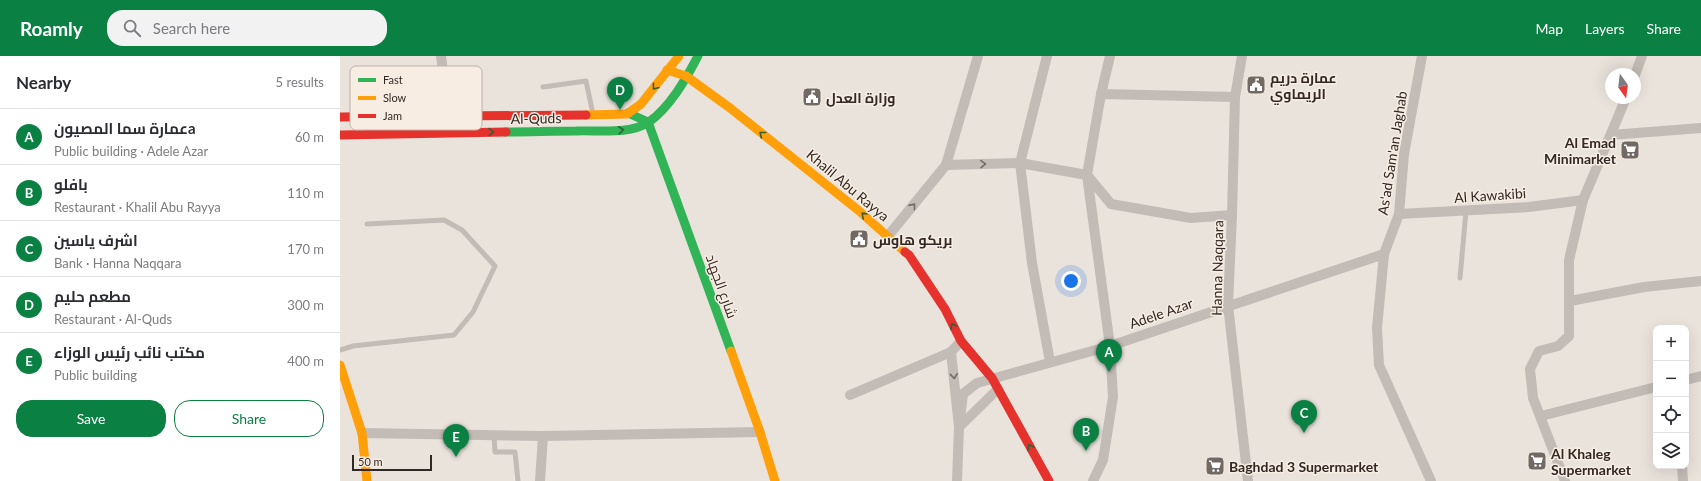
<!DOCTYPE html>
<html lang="en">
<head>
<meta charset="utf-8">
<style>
	:root { --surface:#fff; --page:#f2f2f3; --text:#2b2b33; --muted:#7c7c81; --line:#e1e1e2; --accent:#0b8043 }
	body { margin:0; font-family:Lato,Cairo,sans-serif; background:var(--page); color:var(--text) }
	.controls { position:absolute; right:12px; bottom:12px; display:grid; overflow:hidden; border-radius:8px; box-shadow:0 4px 16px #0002 }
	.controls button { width:36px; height:36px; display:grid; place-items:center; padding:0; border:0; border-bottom:1px solid var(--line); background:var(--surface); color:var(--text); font:20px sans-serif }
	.compass { position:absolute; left:1265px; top:12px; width:36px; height:36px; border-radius:50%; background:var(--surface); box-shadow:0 4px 16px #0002; rotate:166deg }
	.scale { position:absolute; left:12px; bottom:10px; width:80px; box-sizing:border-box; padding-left:4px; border:2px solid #322825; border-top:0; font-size:11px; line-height:14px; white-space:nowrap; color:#322825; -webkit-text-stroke:3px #f8ede2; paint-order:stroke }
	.you { position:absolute; left:731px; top:225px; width:14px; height:14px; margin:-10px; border:3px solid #fff; border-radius:50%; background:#1a73e8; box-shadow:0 0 0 6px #1a73e833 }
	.badge { display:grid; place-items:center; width:26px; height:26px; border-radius:50%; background:var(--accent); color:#fff; font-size:13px; font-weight:700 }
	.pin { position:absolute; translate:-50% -33px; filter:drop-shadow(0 1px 2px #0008) }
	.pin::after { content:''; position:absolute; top:21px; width:14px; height:12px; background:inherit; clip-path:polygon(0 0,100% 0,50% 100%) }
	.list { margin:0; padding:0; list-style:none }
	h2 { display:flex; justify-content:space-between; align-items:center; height:52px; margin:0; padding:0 16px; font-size:17px }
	h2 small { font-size:13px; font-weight:400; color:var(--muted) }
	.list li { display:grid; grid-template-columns:26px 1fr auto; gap:12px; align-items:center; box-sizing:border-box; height:56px; padding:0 16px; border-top:1px solid var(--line) }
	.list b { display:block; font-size:15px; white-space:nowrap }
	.list p { margin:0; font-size:13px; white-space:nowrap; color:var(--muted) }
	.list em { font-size:13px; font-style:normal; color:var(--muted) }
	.actions { display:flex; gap:8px; padding:12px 16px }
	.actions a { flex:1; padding:9px 0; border:1px solid var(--accent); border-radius:16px; text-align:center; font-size:14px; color:var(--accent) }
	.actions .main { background:var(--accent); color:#fff }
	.icon { flex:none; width:22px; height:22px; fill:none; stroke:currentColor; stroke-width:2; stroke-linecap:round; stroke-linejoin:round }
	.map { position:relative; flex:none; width:1361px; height:425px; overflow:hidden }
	header { display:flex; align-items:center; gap:24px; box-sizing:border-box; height:56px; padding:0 20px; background:var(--accent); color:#fff }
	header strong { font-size:19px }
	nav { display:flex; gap:22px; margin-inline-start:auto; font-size:14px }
	.search { width:280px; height:36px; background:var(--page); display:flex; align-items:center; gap:10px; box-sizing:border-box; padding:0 14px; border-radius:16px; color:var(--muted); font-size:15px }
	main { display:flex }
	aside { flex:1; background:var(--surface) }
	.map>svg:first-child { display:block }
</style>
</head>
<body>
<header>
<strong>Roamly</strong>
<div class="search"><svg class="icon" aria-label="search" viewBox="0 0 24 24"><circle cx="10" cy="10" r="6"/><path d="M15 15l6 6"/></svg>Search here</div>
<nav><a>Map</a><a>Layers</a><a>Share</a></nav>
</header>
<main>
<aside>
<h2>Nearby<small>5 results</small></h2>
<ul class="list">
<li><span class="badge">A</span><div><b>عمارة سما المصيونa</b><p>Public building · Adele Azar</p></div><em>60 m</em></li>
<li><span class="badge">B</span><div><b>بافلو</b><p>Restaurant · Khalil Abu Rayya</p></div><em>110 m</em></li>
<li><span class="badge">C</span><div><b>اشرف ياسين</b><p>Bank · Hanna Naqqara</p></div><em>170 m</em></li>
<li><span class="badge">D</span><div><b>مطعم حليم</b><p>Restaurant · Al-Quds</p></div><em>300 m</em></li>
<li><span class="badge">E</span><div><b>مكتب نائب رئيس الوزاء</b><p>Public building</p></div><em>400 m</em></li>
</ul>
<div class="actions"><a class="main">Save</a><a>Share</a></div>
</aside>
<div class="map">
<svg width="1361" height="425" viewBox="0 0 1361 425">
	<rect width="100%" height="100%" fill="#eae3dc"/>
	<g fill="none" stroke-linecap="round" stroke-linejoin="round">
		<g stroke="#c2bbb6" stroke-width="5">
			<path d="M203 31 246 25 253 58"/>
			<path d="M1120 222 1126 155"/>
			<path d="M0 294 13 290 114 279 133 256 155 210 122 174 104 164 27 168"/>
			<path d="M154 379 155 396H175L178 425"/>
		</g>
		<g stroke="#c2bbb6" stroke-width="10">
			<path d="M101 0 109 59"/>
			<path d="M707 0 680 107 692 207 710 306"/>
			<path d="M902 0 895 41 892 159 888 249 908 425"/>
			<path d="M1082 0 1064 98 1059 158 1044 198 1037 272 1039 309 1091 425"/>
			<path d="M1295 19 1302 0"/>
			<path d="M761 38 770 0"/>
			<path d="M1271 79 1361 72"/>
			<path d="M606 109 680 107 747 119 771 148 851 162 892 159"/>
			<path d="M1059 158 1189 151 1243 144"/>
			<path d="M548 180 606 109 638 0"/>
			<path d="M1230 245 1304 231 1361 225"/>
			<path d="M1346 324 1361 320"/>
			<path d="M510 339 611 296"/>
			<path d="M1201 360 1316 331"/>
			<path d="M619 371 623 338 637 327 770 290 1044 198"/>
			<path d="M619 371 658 333"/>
			<path d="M22 377 203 380"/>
			<path d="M1342 410 1343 425"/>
			<path d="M200 425 203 380 420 376"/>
			<path d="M617 425 619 371 611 296 621 285"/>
			<path d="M753 425 763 404 773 341 770 290 747 119 761 38 895 41"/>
			<path d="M1225 425 1193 342 1190 313 1199 295 1218 290 1229 280V204L1243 144 1286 42"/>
		</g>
		<g stroke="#30b455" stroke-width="9">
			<path d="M288 57 308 66 391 295"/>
			<path d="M166 76C189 76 213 75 236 75 259 74 289 79 309 66 330 51 346 23 358 0"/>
		</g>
		<g stroke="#ff9f0a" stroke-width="9">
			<path d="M327 14 346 20 390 52 518 154 565 196"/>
			<path d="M246 59 287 58 301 48 339 0"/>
			<path d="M391 295 420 376 435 425"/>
			<path d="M0 309 22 377 27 425"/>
		</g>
		<g stroke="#e5322d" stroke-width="9">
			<path d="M0 61 246 59"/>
			<path d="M0 79 166 76"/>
			<path d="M565 196 569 199 605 253 621 285 652 322 709 425"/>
		</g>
	</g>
	<defs><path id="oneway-chevron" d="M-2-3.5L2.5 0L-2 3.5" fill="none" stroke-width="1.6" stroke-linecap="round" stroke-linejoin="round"/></defs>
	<g stroke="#316038">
		<use href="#oneway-chevron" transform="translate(315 31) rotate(128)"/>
		<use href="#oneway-chevron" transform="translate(281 74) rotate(-6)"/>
		<use href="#oneway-chevron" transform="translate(151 76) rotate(-1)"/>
		<use href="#oneway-chevron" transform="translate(422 78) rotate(-142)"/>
		<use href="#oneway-chevron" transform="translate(524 159) rotate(-139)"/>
		<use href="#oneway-chevron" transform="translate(613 270) rotate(-118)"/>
		<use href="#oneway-chevron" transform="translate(690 391) rotate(-119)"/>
	</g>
	<g stroke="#736a66">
		<use href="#oneway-chevron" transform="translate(643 108) rotate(-2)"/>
		<use href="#oneway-chevron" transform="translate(573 150) rotate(-51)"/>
		<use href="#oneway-chevron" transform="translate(614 320) rotate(84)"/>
	</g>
	<defs>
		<g id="civic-square" transform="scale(1)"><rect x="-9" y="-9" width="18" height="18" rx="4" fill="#726965" stroke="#f8ede2"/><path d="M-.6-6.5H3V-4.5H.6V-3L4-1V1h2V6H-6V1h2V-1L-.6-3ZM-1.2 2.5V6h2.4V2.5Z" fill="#fff"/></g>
		<g id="supermarket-square" transform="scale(1)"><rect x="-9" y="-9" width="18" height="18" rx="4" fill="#726965" stroke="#f8ede2"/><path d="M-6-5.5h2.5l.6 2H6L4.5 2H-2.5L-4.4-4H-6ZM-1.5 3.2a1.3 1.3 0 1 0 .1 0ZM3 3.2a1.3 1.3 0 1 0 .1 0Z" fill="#fff"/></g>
	</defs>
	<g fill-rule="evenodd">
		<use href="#civic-square" x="916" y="29"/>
		<use href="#civic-square" x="472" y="41"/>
		<use href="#supermarket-square" x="1290" y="94"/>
		<use href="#civic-square" x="519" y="183"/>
		<use href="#supermarket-square" x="1197" y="405"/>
		<use href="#supermarket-square" x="875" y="410"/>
	</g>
	<g text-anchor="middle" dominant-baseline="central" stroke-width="3" stroke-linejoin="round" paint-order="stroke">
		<g font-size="14" font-weight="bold" fill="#322825" stroke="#f8ede2" text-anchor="start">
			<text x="930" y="21">عمارة دريم<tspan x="930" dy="16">الريماوي</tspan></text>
			<text x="486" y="41">وزارة العدل</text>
			<text x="1276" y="86" text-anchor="end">Al Emad<tspan x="1276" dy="16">Minimarket</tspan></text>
			<text x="533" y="183">بريكو هاوس</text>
			<text x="1211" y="397">Al Khaleg<tspan x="1211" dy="16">Supermarket</tspan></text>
			<text x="889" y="410">Baghdad 3 Supermarket</text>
		</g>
		<g font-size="14" fill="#322825" stroke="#f8ede2">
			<text transform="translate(196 62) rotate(-1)">Al-Quds</text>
			<text transform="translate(1052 97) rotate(-81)">As'ad Sam'an Jaghab</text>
			<text transform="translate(508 129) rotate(40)">Khalil Abu Rayya</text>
			<text transform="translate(1150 139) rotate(-4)">Al Kawakibi</text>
			<text transform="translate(877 212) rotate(-89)">Hanna Naqqara</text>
			<text transform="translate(382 230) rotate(70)">شارع الجهاد</text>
			<text transform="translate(821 257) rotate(-19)">Adele Azar</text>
		</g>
	</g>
	<rect x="10" y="10" width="132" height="64" rx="6" fill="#f8ede2" stroke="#bdb2a9" stroke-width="1"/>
	<rect x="18" y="22" width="18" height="4" fill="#30b455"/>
	<rect x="18" y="40" width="18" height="4" fill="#ff9f0a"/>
	<rect x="18" y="58" width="18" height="4" fill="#e5322d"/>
	<g font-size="11" fill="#322825">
		<text x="43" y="28">Fast</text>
		<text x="43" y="46">Slow</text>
		<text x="43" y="64">Jam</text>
	</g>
</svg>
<div class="controls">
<button>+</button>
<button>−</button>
<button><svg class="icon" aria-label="locate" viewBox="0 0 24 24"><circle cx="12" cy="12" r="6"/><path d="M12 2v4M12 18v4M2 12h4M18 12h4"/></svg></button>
<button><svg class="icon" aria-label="layers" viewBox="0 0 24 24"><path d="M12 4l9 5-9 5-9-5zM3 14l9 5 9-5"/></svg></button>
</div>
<svg class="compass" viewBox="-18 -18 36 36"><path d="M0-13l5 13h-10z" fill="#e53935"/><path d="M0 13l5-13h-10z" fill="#7c7c81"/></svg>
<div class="scale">50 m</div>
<div class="you"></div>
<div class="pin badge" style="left:769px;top:316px">A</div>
<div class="pin badge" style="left:746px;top:395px">B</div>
<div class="pin badge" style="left:964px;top:377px">C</div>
<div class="pin badge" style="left:280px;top:54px">D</div>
<div class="pin badge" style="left:116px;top:401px">E</div>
</div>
</main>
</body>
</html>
